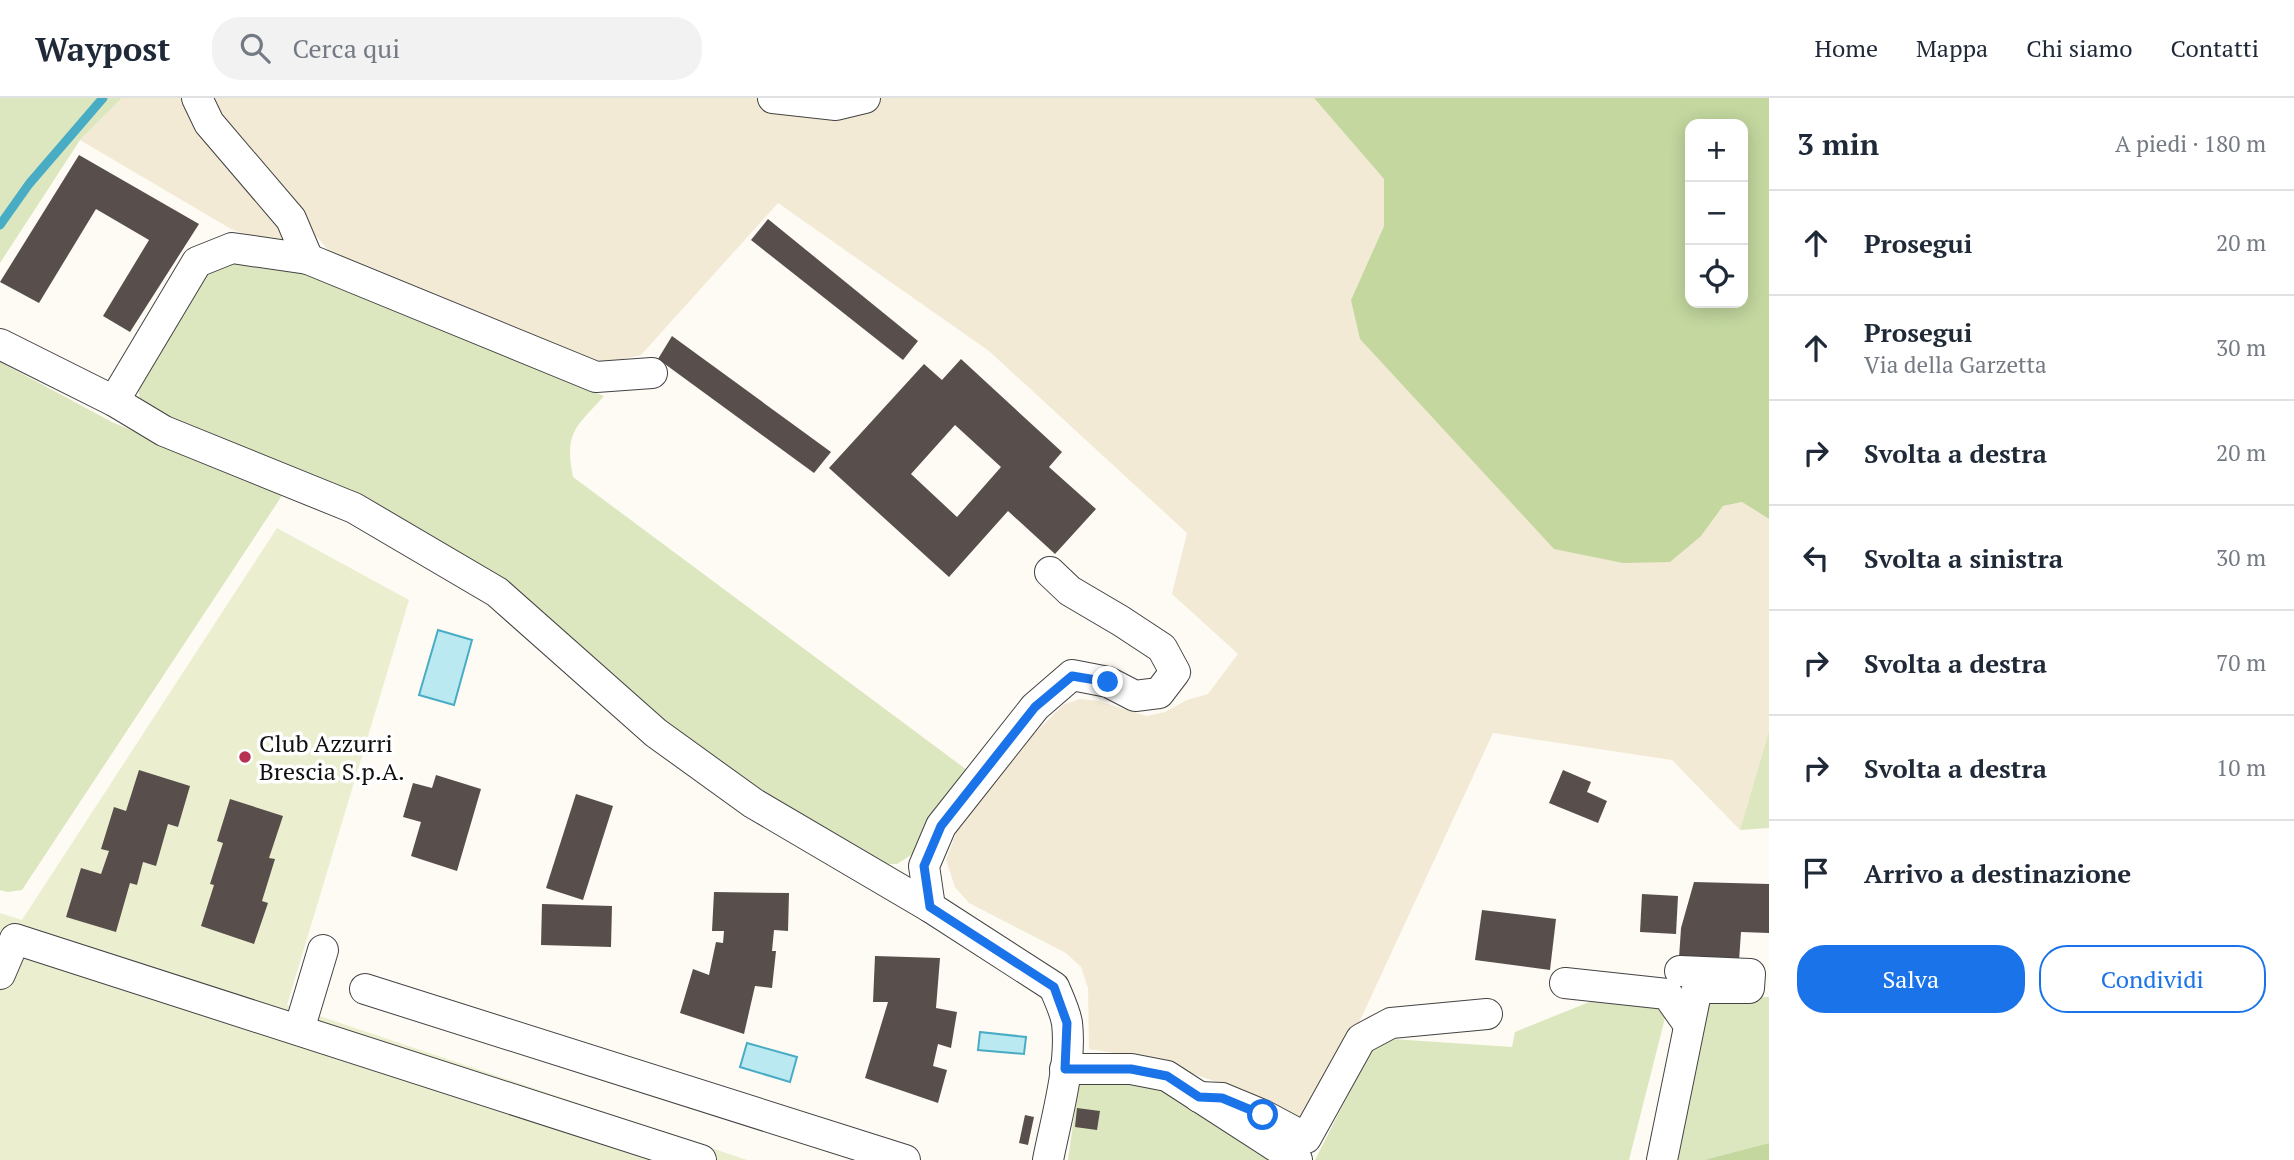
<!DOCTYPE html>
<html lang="it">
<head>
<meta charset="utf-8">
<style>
	:root { --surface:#fff; --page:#f2f2f3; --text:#1f2937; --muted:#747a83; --line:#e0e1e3; --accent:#1a73e8 }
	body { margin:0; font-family:"PT Serif",serif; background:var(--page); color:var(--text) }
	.controls { position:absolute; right:21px; top:21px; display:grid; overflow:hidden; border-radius:14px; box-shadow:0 4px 18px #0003 }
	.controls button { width:63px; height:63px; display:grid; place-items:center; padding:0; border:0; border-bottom:2px solid var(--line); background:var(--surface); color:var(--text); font:35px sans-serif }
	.stop { position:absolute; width:21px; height:21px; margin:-16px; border:5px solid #1a73e8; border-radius:50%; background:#fff }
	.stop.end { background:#1a73e8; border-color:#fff; box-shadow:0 2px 7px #0008 }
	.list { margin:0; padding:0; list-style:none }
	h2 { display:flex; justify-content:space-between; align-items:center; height:91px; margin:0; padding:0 28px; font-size:30px }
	h2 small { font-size:23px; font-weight:400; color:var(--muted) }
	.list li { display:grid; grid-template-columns:46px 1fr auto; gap:21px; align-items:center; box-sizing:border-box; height:105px; padding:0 28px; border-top:2px solid var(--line) }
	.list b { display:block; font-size:26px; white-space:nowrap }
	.list p { margin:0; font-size:23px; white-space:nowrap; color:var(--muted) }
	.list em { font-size:23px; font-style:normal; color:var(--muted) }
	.actions { display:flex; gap:14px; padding:21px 28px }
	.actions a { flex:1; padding:16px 0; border:2px solid var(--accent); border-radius:28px; text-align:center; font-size:24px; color:var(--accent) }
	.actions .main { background:var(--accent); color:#fff }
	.icon { flex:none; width:38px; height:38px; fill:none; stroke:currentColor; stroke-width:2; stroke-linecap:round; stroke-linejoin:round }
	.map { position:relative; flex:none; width:1769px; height:1062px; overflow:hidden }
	header { display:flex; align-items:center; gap:42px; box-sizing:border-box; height:98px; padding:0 35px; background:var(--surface); border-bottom:2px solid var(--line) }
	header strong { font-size:33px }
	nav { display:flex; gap:38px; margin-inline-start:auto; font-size:24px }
	.search { width:490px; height:63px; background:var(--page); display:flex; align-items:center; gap:18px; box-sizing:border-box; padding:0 24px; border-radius:28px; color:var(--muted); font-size:26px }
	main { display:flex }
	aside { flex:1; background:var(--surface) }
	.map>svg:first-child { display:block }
</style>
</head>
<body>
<header>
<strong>Waypost</strong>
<div class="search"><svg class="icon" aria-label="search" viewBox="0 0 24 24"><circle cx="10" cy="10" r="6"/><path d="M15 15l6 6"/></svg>Cerca qui</div>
<nav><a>Home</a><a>Mappa</a><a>Chi siamo</a><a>Contatti</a></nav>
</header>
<main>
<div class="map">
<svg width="1769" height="1062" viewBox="0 0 1769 1062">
	<rect width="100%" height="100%" fill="#fefaf4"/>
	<g fill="#f3ead5">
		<path d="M122 0H190L291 143 281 148 231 131 80 42Z"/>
		<path d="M204 0H1314L1384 81V128L1351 202 1701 438 1723 408 1742 404 1769 421V633L1740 732 1672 662 1493 635 1357 929 1302 1029 1227 987 1140 959 1089 951 1088 890 1081 869 1066 855 969 805 955 789 946 762 956 735 990 690 1025 645 1063 607 1080 601 1098 603 1147 618 1165 614 1187 602 1208 596 1238 556 1172 496 1187 435 989 253 778 105 641 257 597 267 335 160 215 20Z"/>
	</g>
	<g fill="#dce7bf">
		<path d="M0 0H122L80 42 0 165Z"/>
		<path d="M247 161 326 177 552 278 604 298C576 329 564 334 573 379L971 675 911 757 897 766H880L782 710 668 634 517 495 165 325 140 302 138 290 206 176 225 166Z"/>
		<path d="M0 264 112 324 283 396 22 792 7 794 0 792Z"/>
		<path d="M1769 633V730L1740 732Z"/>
		<path d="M1609 896 1660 900 1666 916 1629 1062H1315L1377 940 1512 949 1515 934Z"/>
		<path d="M1707 898 1769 899V1045L1704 1062H1677Z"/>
		<path d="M1152 981 1275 1062H1068L1079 984Z"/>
	</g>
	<g fill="#c3d79f" fill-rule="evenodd">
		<path d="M1314 0H1769V421L1742 404 1723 408 1701 438 1670 464 1623 465 1554 451 1360 241 1351 202 1384 128V81ZM1743 26V205H1690V26Z"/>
		<path d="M1769 1045V1062H1704Z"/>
	</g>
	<path fill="#ebefd0" d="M277 430 409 502 287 907 747 1062H0V815L22 822Z"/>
	<g fill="#bbe9f2" stroke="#47acc4" stroke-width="2">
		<path d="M438 532 472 542 454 607 419 597Z"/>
		<path d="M980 934 1026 939 1024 956 978 952Z"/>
		<path d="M747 945 797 959 790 984 740 969Z"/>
	</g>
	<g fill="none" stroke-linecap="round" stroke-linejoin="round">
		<path stroke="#47acc4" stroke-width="9" d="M0 127 29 86 103 0"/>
	</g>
	<g fill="#584f4d" fill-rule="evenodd">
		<path d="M79 57 199 126 130 234 103 218 149 142 96 111 39 205 0 184Z"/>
		<path d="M768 121 918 243 903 262 751 142Z"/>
		<path d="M672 238 831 354 814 375 658 261Z"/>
		<path d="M961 261 1062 354 1049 369 1096 411 1055 456 1008 413 949 479 829 370 924 266 942 282ZM955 327 1001 369 957 419 911 376Z"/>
		<path d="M139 672 190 688 178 729 168 726 156 768 143 764 137 787 130 785 116 834 66 819 81 770 101 776 109 753 101 751 114 709 126 713Z"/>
		<path d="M1563 672 1591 684 1587 694 1607 703 1598 725 1549 705Z"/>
		<path d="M436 677 481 691 457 773 411 758 421 724 403 719 413 685 432 690Z"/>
		<path d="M576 696 613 708 583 802 546 790Z"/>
		<path d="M230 701 283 718 269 760 275 761 262 803 268 805 254 846 201 828 214 787 210 786 223 745 217 743Z"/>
		<path d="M1694 784 1769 786V835L1741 834 1739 863 1679 860 1681 830Z"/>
		<path d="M714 794 789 795 788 833 774 832 772 853H776L772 890 755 888 744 936 680 915 693 871 709 877 716 844 723 845 724 833H712Z"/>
		<path d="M1642 796 1678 798 1676 836 1640 834Z"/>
		<path d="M542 806 612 808 611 849 541 847Z"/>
		<path d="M1482 812 1556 821 1550 872 1475 862Z"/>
		<path d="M875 858 940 860 936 910 957 914 951 950 938 946 933 968 947 972 938 1005 865 980 888 904H873Z"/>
		<path d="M1077 1010 1100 1013 1097 1032 1075 1029Z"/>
		<path d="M1025 1017 1034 1019 1028 1047 1019 1045Z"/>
	</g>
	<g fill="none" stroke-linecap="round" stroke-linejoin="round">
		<g stroke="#434343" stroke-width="32">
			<g id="minor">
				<path d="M773 0 836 7 865 0"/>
				<path d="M308 161 596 279 652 275"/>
				<path d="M0 246 114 303 164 333 354 410 497 494 656 635 753 705 930 809"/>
				<path d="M114 303 197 164 232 150 308 161 291 121 209 25 197 0"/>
				<path d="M0 876 15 841 701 1062"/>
				<path d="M1565 885 1667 896 1689 927"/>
				<path d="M365 891 905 1062"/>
				<path d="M299 932 323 852"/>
				<path d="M1065 971H1131L1167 978 1297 1062"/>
				<path d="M1199 999 1222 1000 1263 1017 1306 1040 1361 941 1391 925 1487 916"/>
				<path d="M1048 1062C1056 1021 1072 967 1067 925 1065 913 1059 901 1054 889L930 809 924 768 941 728 1035 609 1072 577 1108 584 1135 598 1159 595 1175 574 1162 550 1121 523 1070 493 1050 474"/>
				<path d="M1662 1062 1697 890H1749L1750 876 1680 873"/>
			</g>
		</g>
		<use href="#minor" stroke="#fff" stroke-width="30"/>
	</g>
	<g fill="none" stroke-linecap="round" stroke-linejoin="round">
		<path stroke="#1a73e8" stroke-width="9" d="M1108 584 1072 578 1035 609 941 728 924 768 930 809 1054 889 1067 925 1065 971H1131L1167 978 1199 999 1222 1000 1263 1017"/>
	</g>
	<circle fill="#b73153" stroke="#fff" stroke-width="2.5" cx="245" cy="659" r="7"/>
	<g text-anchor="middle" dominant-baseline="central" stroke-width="7" stroke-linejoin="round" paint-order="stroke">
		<g font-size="24" fill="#101010" stroke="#fff" text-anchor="start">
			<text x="259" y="645">Club Azzurri<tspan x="259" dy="28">Brescia S.p.A.</tspan></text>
		</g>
	</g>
</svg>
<div class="controls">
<button>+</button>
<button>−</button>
<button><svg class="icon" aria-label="locate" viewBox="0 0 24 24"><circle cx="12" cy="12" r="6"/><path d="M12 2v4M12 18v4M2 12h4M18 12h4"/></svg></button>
</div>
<div class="stop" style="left:1263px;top:1017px"></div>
<div class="stop end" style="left:1108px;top:584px"></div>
</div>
<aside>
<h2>3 min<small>A piedi · 180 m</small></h2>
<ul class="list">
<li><svg class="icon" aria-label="ahead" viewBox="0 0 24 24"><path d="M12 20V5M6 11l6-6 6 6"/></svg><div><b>Prosegui</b></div><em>20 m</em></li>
<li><svg class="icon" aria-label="ahead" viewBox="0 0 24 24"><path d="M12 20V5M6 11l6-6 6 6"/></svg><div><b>Prosegui</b><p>Via della Garzetta</p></div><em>30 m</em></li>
<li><svg class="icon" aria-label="right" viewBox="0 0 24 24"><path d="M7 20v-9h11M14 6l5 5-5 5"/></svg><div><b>Svolta a destra</b></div><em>20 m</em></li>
<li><svg class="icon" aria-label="left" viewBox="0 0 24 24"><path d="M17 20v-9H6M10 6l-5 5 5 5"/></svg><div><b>Svolta a sinistra</b></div><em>30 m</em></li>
<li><svg class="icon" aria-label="right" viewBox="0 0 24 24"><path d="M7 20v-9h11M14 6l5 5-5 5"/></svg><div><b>Svolta a destra</b></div><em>70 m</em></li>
<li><svg class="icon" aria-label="right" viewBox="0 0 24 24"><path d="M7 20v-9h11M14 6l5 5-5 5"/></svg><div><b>Svolta a destra</b></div><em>10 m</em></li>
<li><svg class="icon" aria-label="arrive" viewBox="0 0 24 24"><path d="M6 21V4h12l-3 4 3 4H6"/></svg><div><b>Arrivo a destinazione</b></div></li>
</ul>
<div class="actions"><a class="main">Salva</a><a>Condividi</a></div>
</aside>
</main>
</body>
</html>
